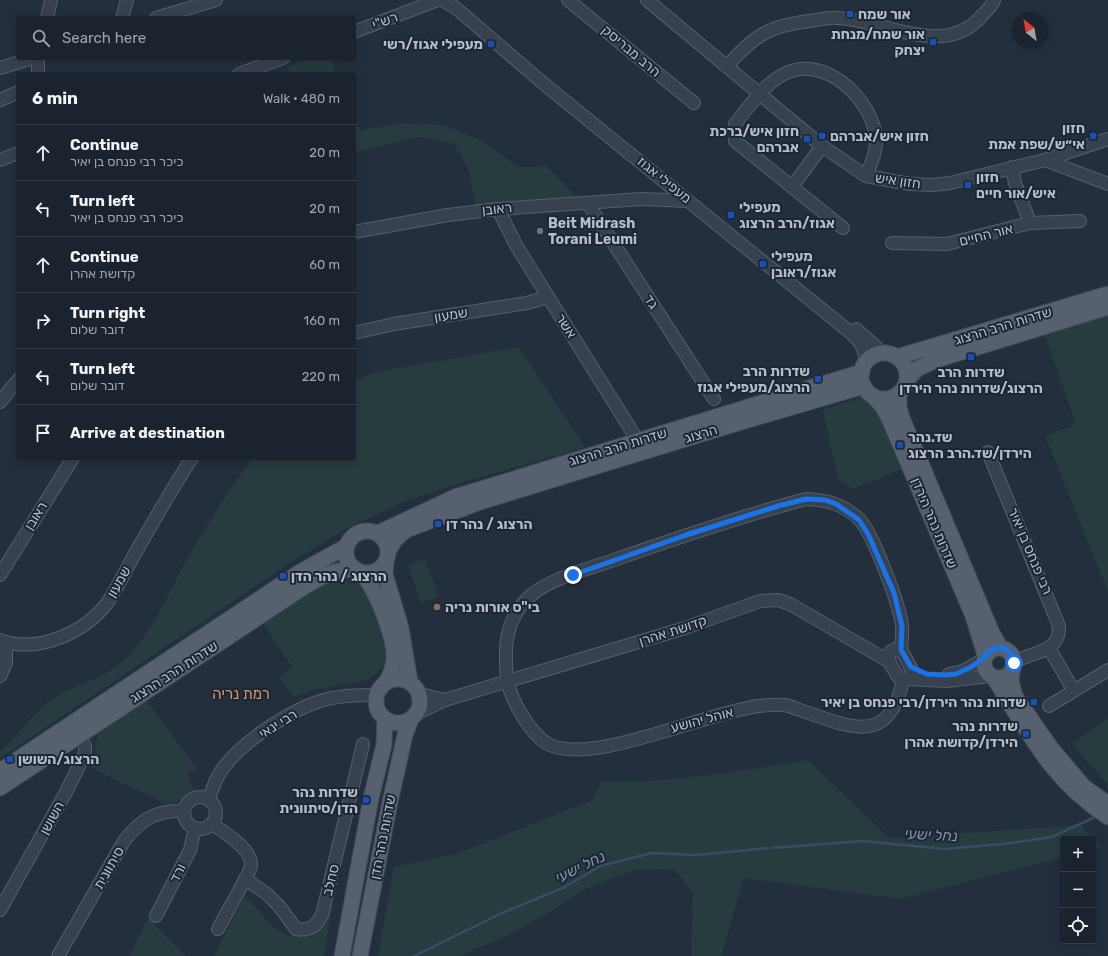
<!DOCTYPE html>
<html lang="en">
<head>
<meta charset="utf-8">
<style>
	:root { --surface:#1b232e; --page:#242b36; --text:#f1f3f6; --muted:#a0a4aa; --line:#39404a }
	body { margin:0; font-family:Rubik,Heebo,sans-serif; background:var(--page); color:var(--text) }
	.controls { position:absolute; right:12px; bottom:12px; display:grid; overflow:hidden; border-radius:4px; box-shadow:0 2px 10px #0003 }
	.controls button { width:36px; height:36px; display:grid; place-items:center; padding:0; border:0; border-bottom:1px solid var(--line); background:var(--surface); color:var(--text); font:20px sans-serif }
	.compass { position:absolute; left:1012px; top:12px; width:36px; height:36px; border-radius:50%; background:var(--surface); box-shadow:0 2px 10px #0003; rotate:329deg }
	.stop { position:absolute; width:12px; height:12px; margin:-9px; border:3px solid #1a73e8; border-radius:50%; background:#fff }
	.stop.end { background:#1a73e8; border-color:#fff; box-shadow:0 1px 4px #0008 }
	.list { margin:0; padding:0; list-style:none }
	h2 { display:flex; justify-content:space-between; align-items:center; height:52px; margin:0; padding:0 16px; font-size:17px }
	h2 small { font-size:13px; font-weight:400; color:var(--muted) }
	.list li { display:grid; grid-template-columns:26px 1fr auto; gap:12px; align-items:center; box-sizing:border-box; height:56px; padding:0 16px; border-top:1px solid var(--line) }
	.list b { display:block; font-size:15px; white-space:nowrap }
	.list p { margin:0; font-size:13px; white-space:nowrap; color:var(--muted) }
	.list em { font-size:13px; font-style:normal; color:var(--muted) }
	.icon { flex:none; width:22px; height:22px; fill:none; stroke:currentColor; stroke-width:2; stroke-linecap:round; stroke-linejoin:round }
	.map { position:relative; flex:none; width:1108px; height:956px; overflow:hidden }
	.search { position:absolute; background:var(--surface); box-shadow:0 2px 10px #0003; left:16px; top:16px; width:340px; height:44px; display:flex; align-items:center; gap:10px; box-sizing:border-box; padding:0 14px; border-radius:4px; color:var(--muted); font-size:15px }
	.panel { position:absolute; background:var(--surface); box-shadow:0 2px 10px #0003; left:16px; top:72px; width:340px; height:388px; border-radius:4px }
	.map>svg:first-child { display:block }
</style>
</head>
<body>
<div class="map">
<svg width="1108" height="956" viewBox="0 0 1108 956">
	<rect width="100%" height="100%" fill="#242f3e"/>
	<g fill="#263c3f">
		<path d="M312 58H330L337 74H290L286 67Z"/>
		<path d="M354 117 360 131 400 123 443 125 481 140 518 167 547 166 578 199 476 211 469 170 453 143 419 137 354 152Z"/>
		<path d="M1108 314V591L1045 436 1076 424 1044 333Z"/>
		<path d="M519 347 585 447 457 484 406 501 349 527 293 561 0 758V751C19 736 31 714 51 700 77 682 103 682 127 657 152 632 167 596 184 565 205 527 227 492 253 458H354V381L376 372Z"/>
		<path d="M863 397 872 400 879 409 904 468 853 489 838 479 823 410Z"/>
		<path d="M425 559 439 596 421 603 408 565Z"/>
		<path d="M336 575 356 576 360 585 372 601 383 638 386 655 384 665 374 676 365 681 316 689 294 697 279 677 292 667 263 623Z"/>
		<path d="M146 700 198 770 187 772 194 791 171 806 91 768 100 727Z"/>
		<path d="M1108 718V785L1072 744Z"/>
		<path d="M808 760 889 838 1081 825 1101 847 1093 849V839H1063V857L901 899 744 878 721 956H691L693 893 675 870 639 869 591 886 536 920 503 938 458 956H378L394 867 459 853 593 800 601 782C671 783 740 771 808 760Z"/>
		<path d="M245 895 275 929 291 936 333 901 324 956H214Z"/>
		<path d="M148 918 186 956H129Z"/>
	</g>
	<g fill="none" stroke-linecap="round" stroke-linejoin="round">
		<g stroke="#394c67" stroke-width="2.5">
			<path d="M772 848 863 841 944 849 1003 844 1052 837 1097 816"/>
			<path d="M414 956 502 913 565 887 600 866 652 853 695 855 768 848"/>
		</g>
		<g stroke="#565f6c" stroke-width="14">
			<g id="minor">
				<path d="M442 0 456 8 544 84 851 333C861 342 866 350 865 363"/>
				<path d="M568 0 694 103"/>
				<path d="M647 0 822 146 866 176 910 184 932 185 950 183 1045 160 1108 139"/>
				<path d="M47 18 51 0"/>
				<path d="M122 18 127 0"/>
				<path d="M156 18 216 0"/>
				<path d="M354 32 438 0"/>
				<path d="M38 58V74"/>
				<path d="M727 66C754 36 768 26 809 21 818 20 828 17 837 18 881 19 941 58 979 19 984 13 991 8 994 0"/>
				<path d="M0 68 33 58"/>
				<path d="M239 74 283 58"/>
				<path d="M0 100 18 92"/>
				<path d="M735 124C751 104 769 76 795 70 832 61 873 103 876 138 877 151 871 164 866 176"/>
				<path d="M735 141 843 228"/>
				<path d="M0 160 18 153"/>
				<path d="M1045 160 1108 184"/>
				<path d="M1012 167 1015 183 1030 223"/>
				<path d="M792 187 822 146"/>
				<path d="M588 204 714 399"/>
				<path d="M498 209 517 247 638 441"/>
				<path d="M354 232 448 215 498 209 642 199 688 201"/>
				<path d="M892 243 947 244 1030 223 1080 221"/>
				<path d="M856 329 883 353"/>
				<path d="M354 333 394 324 527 303 548 297"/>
				<path d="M0 402 18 380"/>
				<path d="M988 452 1059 626C1060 655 1032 650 1014 663"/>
				<path d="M0 575 73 458"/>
				<path d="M0 640C37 654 85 633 108 602 117 588 125 572 133 557 152 524 171 490 192 458"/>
				<path d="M1049 648 1074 691"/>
				<path d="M895 649 903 653 912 670 911 677 906 680 898 677 888 660 890 652Z"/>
				<path d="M901 651C901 643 903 634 902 626 900 606 873 533 859 519 843 504 827 500 806 499 741 516 677 538 614 560 588 569 547 579 528 598 505 621 504 647 507 678 510 699 531 736 550 745 594 765 707 712 759 706 767 705 776 704 784 705 792 706 801 711 809 713 856 730 890 742 903 680"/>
				<path d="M949 674 963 671 984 659"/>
				<path d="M0 676 6 663V642"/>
				<path d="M908 679 947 681 990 676"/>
				<path d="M420 694 445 700"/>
				<path d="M1049 706 1108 670"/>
				<path d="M416 714 445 700 685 628 760 601 778 600 790 604 890 662"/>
				<circle cx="200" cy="813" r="16"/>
				<path d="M209 799C212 791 214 783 218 776 236 744 293 708 327 699 343 695 360 695 376 695"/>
				<path d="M212 824C224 832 252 849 251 865 251 867 249 871 248 874L218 929"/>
				<path d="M245 879 267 894 279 906 296 929C309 931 316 927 322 915L363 744"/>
				<path d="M0 910 66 792 81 762 85 753V746L76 729"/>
				<path d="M156 916 190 850 195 828"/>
				<path d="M58 956 124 841C141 819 156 810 184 811"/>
			</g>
		</g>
		<g stroke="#414a57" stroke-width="17">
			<g id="major">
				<circle cx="884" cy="376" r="23"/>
				<path d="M897 357 1108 294"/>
				<path d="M907 380 917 369 936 360 1108 307"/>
				<path d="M899 393V407L902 418 992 633 1000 647"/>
				<path d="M873 396 883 407 891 423 973 616 985 655"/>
				<circle cx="367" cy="552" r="21"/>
				<path d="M378 533 455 497 862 372"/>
				<path d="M389 550 395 540 406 530 480 502 734 424 864 386"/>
				<path d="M386 562 385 574 401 628 410 682"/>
				<path d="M360 572C376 587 394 636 394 657 394 666 391 673 387 681"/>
				<circle cx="999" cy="663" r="15"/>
				<path d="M1012 671 1011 681 1015 696 1051 748 1084 787 1108 804"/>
				<path d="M994 678C1029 733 1051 780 1108 817"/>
				<circle cx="398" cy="701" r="22"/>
				<path d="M0 771 300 572 347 546"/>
				<path d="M0 788 304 587C322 576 333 570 354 569"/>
				<path d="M342 956 371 798 384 745 385 719"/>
				<path d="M360 956 390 802 405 735 411 719"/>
			</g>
		</g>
		<use href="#minor" stroke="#38414e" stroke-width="12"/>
		<use href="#major" stroke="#56606e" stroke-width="15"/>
	</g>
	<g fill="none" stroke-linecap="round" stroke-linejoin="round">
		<path stroke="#1a73e8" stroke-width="5" d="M573 575 686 535 778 506 806 499 825 500 836 504 859 520 868 534 894 593 902 626 901 650 911 667 927 674 945 675 956 674 971 667 984 658 988 652 996 648H1004L1011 653 1014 663"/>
	</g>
	<g fill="#1a4fb4" stroke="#1d2633" stroke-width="1.5">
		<rect x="846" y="10" width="8" height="8" rx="2"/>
		<rect x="929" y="38" width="8" height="8" rx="2"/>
		<rect x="487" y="40" width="8" height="8" rx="2"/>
		<rect x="818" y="132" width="8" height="8" rx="2"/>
		<rect x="1089" y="132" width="8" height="8" rx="2"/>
		<rect x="803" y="135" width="8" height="8" rx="2"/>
		<rect x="964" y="181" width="8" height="8" rx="2"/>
		<rect x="727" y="211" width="8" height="8" rx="2"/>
		<rect x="759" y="260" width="8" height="8" rx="2"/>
		<rect x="967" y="353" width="8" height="8" rx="2"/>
		<rect x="814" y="375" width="8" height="8" rx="2"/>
		<rect x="896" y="441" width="8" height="8" rx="2"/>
		<rect x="434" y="520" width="8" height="8" rx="2"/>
		<rect x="279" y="572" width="8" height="8" rx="2"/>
		<rect x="1030" y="698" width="8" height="8" rx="2"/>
		<rect x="1022" y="730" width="8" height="8" rx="2"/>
		<rect x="6" y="755" width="8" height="8" rx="2"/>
		<rect x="362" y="796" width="8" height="8" rx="2"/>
	</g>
	<circle fill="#6b7280" stroke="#1d2633" stroke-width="1.5" cx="540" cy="231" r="4"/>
	<circle fill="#8d6e63" stroke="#1d2633" stroke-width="1.5" cx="437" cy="607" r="4"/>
	<g text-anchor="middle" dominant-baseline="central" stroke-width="4" stroke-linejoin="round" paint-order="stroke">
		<g font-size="14" font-weight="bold" fill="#b4bcc9" stroke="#1d2633" text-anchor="start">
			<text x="858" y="14">אור שמח</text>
			<text x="925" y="34" text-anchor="end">אור שמח/מנחת<tspan x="925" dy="16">יצחק</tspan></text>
			<text x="483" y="44" text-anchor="end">מעפילי אגוז/רשי</text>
			<text x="1085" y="128" text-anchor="end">חזון<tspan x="1085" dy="16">אי״ש/שפת אמת</tspan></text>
			<text x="799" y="131" text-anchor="end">חזון איש/ברכת<tspan x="799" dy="16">אברהם</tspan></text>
			<text x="830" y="136">חזון איש/אברהם</text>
			<text x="976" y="177">חזון<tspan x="976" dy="16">איש/אור חיים</tspan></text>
			<text x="739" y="207">מעפילי<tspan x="739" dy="16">אגוז/הרב הרצוג</tspan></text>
			<text x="548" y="223">Beit Midrash<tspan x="548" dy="16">Torani Leumi</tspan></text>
			<text x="771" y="256">מעפילי<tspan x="771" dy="16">אגוז/ראובן</tspan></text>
			<text x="810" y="371" text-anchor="end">שדרות הרב<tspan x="810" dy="16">הרצוג/מעפילי אגוז</tspan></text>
			<text x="971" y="372" text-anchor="middle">שדרות הרב<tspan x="971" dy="16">הרצוג/שדרות נהר הירדן</tspan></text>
			<text x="908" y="437">שד.נהר<tspan x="908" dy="16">הירדן/שד.הרב הרצוג</tspan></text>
			<text x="446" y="524">הרצוג / נהר דן</text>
			<text x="291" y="576">הרצוג / נהר הדן</text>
			<text x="445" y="607">בי"ס אורות נריה</text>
			<text x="1026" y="702" text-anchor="end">שדרות נהר הירדן/רבי פנחס בן יאיר</text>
			<text x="1018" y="726" text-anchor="end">שדרות נהר<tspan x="1018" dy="16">הירדן/קדושת אהרן</tspan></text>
			<text x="18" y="759">הרצוג/השושן</text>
			<text x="358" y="792" text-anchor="end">שדרות נהר<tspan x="358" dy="16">הדן/סיתוונית</tspan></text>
		</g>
		<g font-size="14" fill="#b4bcc9" stroke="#1d2633">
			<text transform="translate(385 21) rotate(-20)">רש"י</text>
			<text transform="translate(631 51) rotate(40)">הרב מבריסק</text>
			<text transform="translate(664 180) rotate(39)">מעפילי אגוז</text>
			<text transform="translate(898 181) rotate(8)">חזון איש</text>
			<text transform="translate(497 209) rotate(-6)">ראובן</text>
			<text transform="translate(986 235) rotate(-14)">אור החיים</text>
			<text transform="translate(651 302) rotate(57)">גד</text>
			<text transform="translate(451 315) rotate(-9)">שמעון</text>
			<text transform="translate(566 326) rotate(58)">אשר</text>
			<text transform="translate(1003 326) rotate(-17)">שדרות הרב הרצוג</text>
			<text transform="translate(701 434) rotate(-17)">הרצוג</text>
			<text transform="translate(618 447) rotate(-17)">שדרות הרב הרצוג</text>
			<text transform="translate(36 516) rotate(-58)">ראובן</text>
			<text transform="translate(934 523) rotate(67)">שדרות נהר הירדן</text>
			<text transform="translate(1030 551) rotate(67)">רבי פנחס בן יאיר</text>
			<text transform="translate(119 582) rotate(-60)">שמעון</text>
			<text transform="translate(673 631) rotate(-18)">קדושת אהרן</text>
			<text transform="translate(174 672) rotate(-33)">שדרות הרב הרצוג</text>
			<text transform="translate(702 720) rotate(-15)">אוהל יהושע</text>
			<text transform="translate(278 724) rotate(-32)">רבי ינאי</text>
			<text transform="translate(52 818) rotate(-61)">השושן</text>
			<text transform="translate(383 837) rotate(-79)">שדרות נהר הדן</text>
			<text transform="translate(109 868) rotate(-60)">סיתוונית</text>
			<text transform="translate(178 873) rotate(-63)">ורד</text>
			<text transform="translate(331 880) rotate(-76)">סחלב</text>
		</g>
		<g font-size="15" fill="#d59563" stroke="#1d2633">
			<text x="241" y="694">רמת נריה</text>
		</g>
		<g font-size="15" font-style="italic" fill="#7c92b1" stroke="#1d2633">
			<text transform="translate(931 835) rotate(3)">נחל ישעי</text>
			<text transform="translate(580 867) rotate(-26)">נחל ישעי</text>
		</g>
	</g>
</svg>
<div class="controls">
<button>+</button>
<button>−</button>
<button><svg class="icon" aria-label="locate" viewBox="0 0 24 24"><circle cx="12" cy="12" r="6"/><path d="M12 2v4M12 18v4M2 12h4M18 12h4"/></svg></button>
</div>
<svg class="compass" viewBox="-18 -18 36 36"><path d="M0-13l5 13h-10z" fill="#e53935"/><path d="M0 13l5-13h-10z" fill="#a0a4aa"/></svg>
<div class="stop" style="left:1014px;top:663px"></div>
<div class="stop end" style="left:573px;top:575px"></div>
<div class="search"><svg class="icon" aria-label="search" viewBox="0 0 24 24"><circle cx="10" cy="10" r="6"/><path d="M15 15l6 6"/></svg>Search here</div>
<section class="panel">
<h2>6 min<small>Walk · 480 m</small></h2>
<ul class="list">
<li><svg class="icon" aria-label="ahead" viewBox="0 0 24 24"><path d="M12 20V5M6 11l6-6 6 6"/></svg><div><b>Continue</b><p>כיכר רבי פנחס בן יאיר</p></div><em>20 m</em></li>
<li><svg class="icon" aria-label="left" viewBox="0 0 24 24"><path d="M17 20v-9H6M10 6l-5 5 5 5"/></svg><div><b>Turn left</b><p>כיכר רבי פנחס בן יאיר</p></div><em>20 m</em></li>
<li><svg class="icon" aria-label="ahead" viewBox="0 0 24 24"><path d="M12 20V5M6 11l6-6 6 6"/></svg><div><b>Continue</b><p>קדושת אהרן</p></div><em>60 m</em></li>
<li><svg class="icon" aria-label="right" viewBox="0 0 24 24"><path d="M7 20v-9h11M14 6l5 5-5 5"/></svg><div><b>Turn right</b><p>דובר שלום</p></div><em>160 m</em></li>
<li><svg class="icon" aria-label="left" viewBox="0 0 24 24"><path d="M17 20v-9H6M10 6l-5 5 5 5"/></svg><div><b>Turn left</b><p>דובר שלום</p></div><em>220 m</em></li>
<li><svg class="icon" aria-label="arrive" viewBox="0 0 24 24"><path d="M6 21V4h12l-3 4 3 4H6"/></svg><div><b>Arrive at destination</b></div></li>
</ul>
</section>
</div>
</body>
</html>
